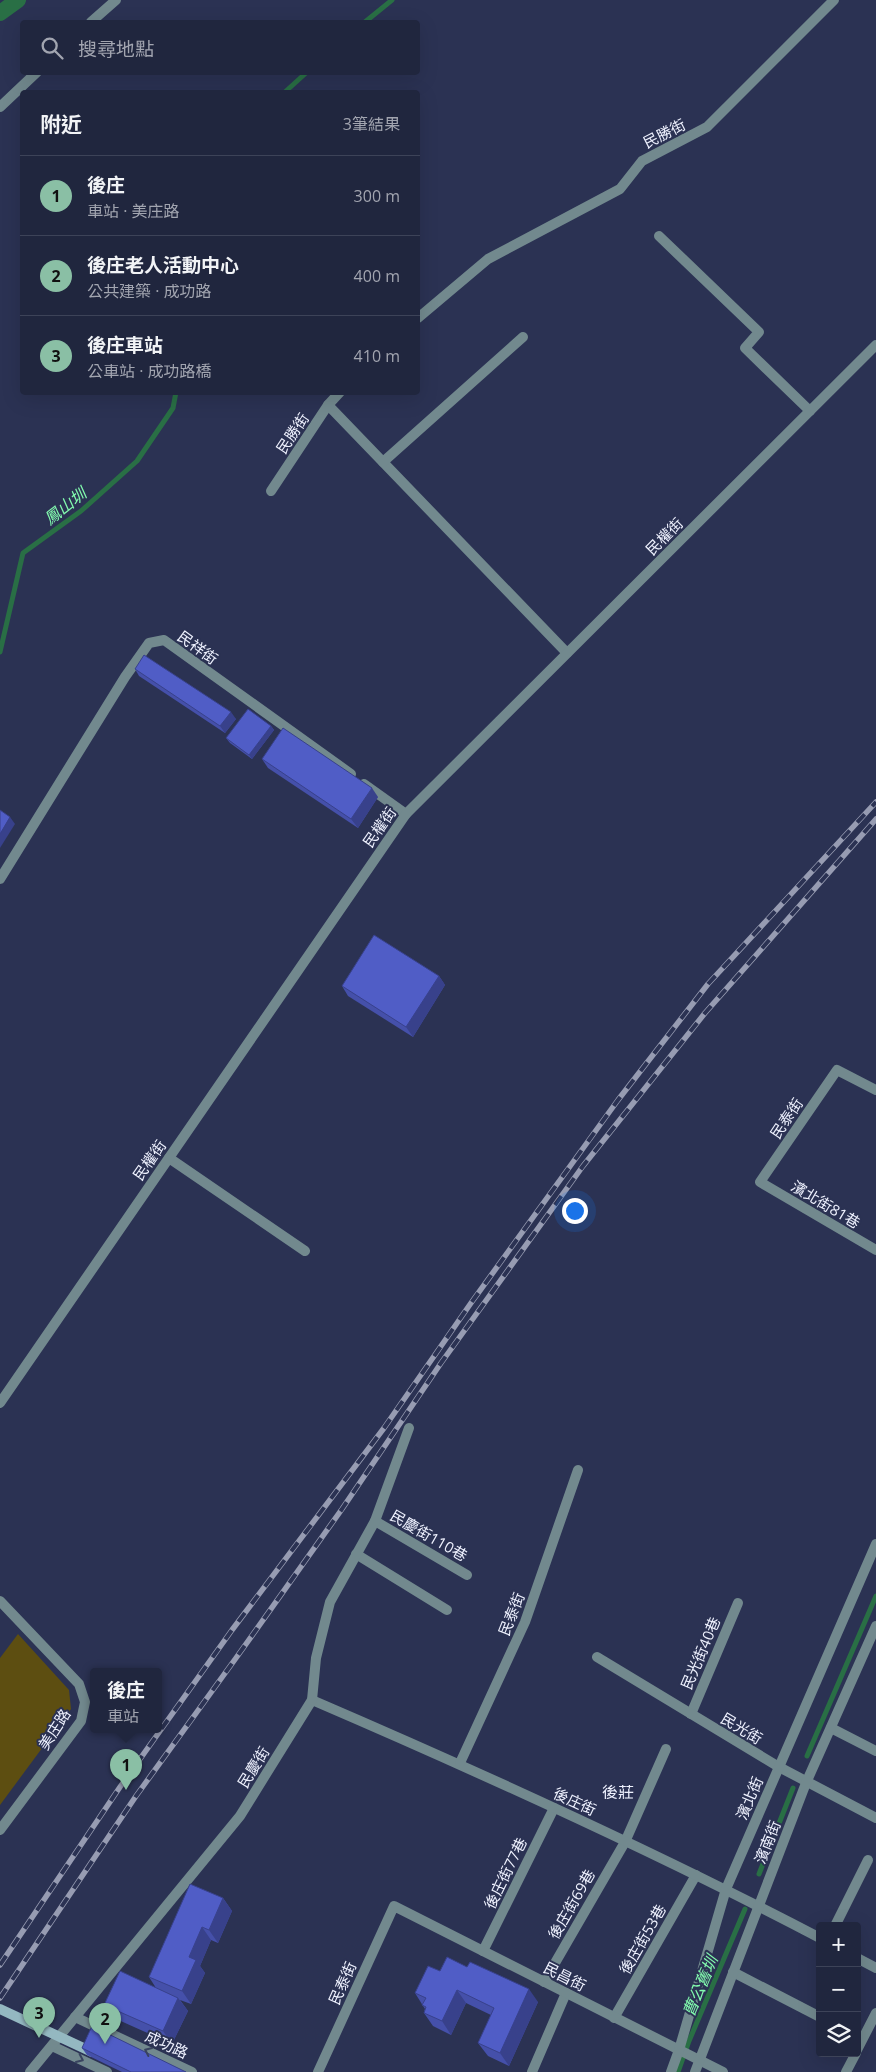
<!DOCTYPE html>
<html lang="zh-TW">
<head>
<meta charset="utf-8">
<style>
	:root { --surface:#20263e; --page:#2d3249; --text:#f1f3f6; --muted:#a2a5b0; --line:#3d4358; --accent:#8abfa5 }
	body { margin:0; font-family:"Open Sans","Noto Sans TC",sans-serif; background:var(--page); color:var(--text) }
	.controls { position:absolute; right:15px; bottom:15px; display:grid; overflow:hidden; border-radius:5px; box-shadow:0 5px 20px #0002 }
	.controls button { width:45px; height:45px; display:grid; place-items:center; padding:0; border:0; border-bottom:1px solid var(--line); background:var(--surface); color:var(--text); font:25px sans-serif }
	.you { position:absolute; left:574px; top:1210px; width:18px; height:18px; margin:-12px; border:4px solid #fff; border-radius:50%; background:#1a73e8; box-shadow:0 0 0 8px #1a73e833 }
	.badge { display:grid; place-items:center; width:32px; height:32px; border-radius:50%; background:var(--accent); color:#111; font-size:16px; font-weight:700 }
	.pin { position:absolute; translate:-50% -41px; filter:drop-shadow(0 1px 2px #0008) }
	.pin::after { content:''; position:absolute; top:26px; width:18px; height:15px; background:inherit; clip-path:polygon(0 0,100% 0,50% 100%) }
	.popup { position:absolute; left:90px; top:1668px; width:72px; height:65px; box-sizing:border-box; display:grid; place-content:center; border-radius:5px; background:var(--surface); filter:drop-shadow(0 1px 4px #0005); font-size:16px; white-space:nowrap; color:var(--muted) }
	.popup b { font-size:19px; color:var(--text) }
	.popup::after { content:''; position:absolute; left:50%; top:100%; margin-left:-10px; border:10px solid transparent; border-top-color:var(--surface) }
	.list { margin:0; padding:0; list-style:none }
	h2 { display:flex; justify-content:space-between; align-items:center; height:65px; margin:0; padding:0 20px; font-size:21px }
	h2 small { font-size:16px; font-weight:400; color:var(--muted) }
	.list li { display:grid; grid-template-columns:32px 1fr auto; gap:15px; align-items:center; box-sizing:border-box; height:80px; padding:0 20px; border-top:1px solid var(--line) }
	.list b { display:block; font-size:19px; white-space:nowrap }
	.list p { margin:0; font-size:16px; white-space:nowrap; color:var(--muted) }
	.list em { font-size:16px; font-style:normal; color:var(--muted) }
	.icon { flex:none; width:28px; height:28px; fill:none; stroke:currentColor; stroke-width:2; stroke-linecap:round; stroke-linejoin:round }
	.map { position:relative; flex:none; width:876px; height:2072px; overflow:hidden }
	.search { position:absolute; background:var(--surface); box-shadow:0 5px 20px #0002; left:20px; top:20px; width:400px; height:55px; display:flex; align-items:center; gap:12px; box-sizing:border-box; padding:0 18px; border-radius:5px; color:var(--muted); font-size:19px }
	.panel { position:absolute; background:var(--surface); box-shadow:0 5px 20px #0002; left:20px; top:90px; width:400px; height:305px; border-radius:5px }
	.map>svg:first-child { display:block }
</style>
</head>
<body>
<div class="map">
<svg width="876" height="2072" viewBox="0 0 876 2072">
	<rect width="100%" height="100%" fill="#2b3253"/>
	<path fill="#5d4e11" d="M18 1634 69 1690 71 1709 0 1805V1658Z"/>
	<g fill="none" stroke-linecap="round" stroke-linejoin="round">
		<g stroke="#296f45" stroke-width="5">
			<path d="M365 22 392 0"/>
			<path d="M285 92 307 72"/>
			<path d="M0 652 23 553 81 511 137 461 173 408 176 392"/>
			<path d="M807 1756 876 1596"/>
			<path d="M759 1874 793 1788"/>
			<path d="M678 2072 689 2041 745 1909"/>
		</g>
		<path stroke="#296f45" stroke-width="16" d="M0 13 18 0"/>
		<g stroke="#72898e" stroke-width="10">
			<path d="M659 236 759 332 745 348 810 411"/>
			<path d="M364 784 406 814"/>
			<path d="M0 879 125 677 149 643 164 640 351 774"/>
			<path d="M375 1521 467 1575"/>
			<path d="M356 1554 447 1610"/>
			<path d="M691 1714 738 1603"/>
			<path d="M831 1728 876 1751"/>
			<path d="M835 1926 868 1860"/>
			<path d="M483 1951 554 1808"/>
			<path d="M544 1982 625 1842 666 1749"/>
			<path d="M614 2018 696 1875"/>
			<path d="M532 2072 566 1993"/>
		</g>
		<g stroke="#72898e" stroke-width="10">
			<path d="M91 22 116 0"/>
			<path d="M0 107 37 72"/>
			<path d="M418 318 488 259 620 189 642 161 707 127 834 0"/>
			<path d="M328 405 567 653"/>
			<path d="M383 462 523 337"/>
			<path d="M271 491 328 405 340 392"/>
			<path d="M876 1090 837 1070 760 1182 876 1250"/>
			<path d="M169 1158 305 1251"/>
			<path d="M0 1403 406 814 876 345"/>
			<path d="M0 1601 79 1684 85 1702 81 1721 0 1830"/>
			<path d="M597 1657 779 1767 876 1818"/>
			<path d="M312 1700C484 1774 654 1851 820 1938"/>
			<path d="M460 1763 525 1622 578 1470"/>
			<path d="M857 1958 876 1968"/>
			<path d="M733 1972 820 2017"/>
			<path d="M75 2017 192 2072"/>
			<path d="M52 2046 107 2072"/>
			<path d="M857 2050 876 2013"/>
			<path d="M30 2072 240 1816 312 1700 316 1658 330 1602 375 1521 409 1428"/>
			<path d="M318 2072 394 1906 723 2072"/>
			<path d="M671 2072 679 2050 726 1889 876 1544"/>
			<path d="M695 2072 806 1783 876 1626"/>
			<path d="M846 2072 856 2053"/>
		</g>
		<g stroke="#979cb2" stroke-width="5.5">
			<g id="rail">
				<path d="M0 1965 120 1787 232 1630 384 1428 471 1303 618 1100 708 984 876 802"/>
				<path d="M0 1998 136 1796 236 1658 342 1509 441 1363 583 1166 705 1013 876 819"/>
			</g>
		</g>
		<use href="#rail" stroke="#2b3253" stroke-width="4" stroke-dasharray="11" stroke-linecap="butt"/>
		<path stroke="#94b8c1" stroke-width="10" d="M0 2009 92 2052"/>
	</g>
	<g fill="#4550aa">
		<path d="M135 669 236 719 225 733 139 676Z"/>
		<path d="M271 726 274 730 252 759 230 743 226 738Z"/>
		<path d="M262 759 378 797 358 828 268 768Z"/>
		<path d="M439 976 445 985 413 1037 348 996 342 986Z"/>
		<path d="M223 1898 232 1911 218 1943 211 1940 200 1966 205 1973 191 2004 180 2000 188 2011 172 2044 114 2018 104 2005 156 1988 149 1977Z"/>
		<path d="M440 1971 538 2002 509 2066 488 2056 478 2043 491 2015 466 2003 451 2035 433 2026 424 2013 425 2009 415 1993Z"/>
		<path d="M82 2048 186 2072H122L87 2055Z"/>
	</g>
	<g fill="#38418b">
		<path d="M231 712 236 719 225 733 220 726Z"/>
		<path d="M271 726 274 730 252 759 249 755Z"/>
		<path d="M372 788 378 797 358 828 351 819Z"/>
		<path d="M10 817 15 824 0 848V834Z"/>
		<path d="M439 976 445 985 413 1037 406 1027Z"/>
		<path d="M223 1898 232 1911 218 1943 209 1930Z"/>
		<path d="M202 1927 211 1940 200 1966 205 1973 191 2004 182 1991 189 1957Z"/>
		<path d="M529 1989 538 2002 509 2066 500 2053Z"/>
		<path d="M457 1990 466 2003 451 2035 442 2021Z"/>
		<path d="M178 1998 188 2011 172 2044 163 2031Z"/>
	</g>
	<g fill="#505dc6" stroke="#38418b">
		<path d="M144 655 231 712 220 726 135 669Z"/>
		<path d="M248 709 271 726 249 755 226 738Z"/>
		<path d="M283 728 372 788 351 819 262 759Z"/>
		<path d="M0 810 10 817 0 834Z"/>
		<path d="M374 935 439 976 406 1027 342 986Z"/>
		<path d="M190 1884 223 1898 209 1930 202 1927 189 1957 196 1960 182 1991 149 1977Z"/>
		<path d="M447 1957 467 1967 470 1962 529 1989 500 2053 478 2043 494 2008 457 1990 442 2021 424 2013 426 2007 422 2005 426 1998 415 1993 428 1966 440 1971Z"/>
		<path d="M120 1971 178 1998 163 2031 104 2005Z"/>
		<path d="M92 2026 186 2072H131L82 2048Z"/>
	</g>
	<defs><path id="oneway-chevron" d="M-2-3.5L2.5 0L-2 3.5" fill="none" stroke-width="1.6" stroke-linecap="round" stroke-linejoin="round" transform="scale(1.25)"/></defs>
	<g stroke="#39435f">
		<use href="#oneway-chevron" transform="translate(148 2051) rotate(-155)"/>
		<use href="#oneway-chevron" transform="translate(80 2059) rotate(25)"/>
	</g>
	<g text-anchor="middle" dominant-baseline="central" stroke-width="4" stroke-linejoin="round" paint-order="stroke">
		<g font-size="15" fill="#eef1fe" stroke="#2b3253">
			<text transform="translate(664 133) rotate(-27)">民勝街</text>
			<text transform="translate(292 433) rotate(-56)">民勝街</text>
			<text transform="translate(664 536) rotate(-45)">民權街</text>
			<text transform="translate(198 647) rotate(36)">民祥街</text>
			<text transform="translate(379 827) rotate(-55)">民權街</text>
			<text transform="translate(786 1118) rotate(-56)">民泰街</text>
			<text transform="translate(149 1160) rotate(-55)">民權街</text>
			<text transform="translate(826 1204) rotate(31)">濱北街81巷</text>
			<text transform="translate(429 1535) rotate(30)">民慶街110巷</text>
			<text transform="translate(511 1614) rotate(-68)">民泰街</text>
			<text transform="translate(700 1653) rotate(-67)">民光街40巷</text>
			<text transform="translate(742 1728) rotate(31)">民光街</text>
			<text transform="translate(54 1729) rotate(-57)">美庄路</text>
			<text transform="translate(253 1767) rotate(-58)">民慶街</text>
			<text transform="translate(749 1798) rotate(-67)">濱北街</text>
			<text transform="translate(575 1801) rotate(25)">後庄街</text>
			<text transform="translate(767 1842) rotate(-68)">濱南街</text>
			<text transform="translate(505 1873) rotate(-64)">後庄街77巷</text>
			<text transform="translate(571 1904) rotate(-60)">後庄街69巷</text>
			<text transform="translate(642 1939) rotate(-60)">後庄街53巷</text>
			<text transform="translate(565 1976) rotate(27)">民昌街</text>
			<text transform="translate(342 1983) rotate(-66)">民泰街</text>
			<text transform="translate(167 2044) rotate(25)">成功路</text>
		</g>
		<g font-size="16" font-style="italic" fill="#83fcaf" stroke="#2b3253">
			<text transform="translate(65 506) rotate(-38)">鳳山圳</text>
			<text transform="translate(700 1986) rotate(-67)">曹公舊圳</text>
		</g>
		<g font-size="16" fill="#eef1fe" stroke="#2b3253">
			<text x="618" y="1792">後莊</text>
		</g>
	</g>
</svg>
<div class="controls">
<button>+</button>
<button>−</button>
<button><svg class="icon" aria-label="layers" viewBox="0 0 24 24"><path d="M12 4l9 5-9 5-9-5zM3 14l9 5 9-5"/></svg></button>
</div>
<div class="you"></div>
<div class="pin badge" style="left:126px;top:1790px">1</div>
<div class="popup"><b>後庄</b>車站</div>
<div class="pin badge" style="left:105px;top:2044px">2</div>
<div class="pin badge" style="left:39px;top:2038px">3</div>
<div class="search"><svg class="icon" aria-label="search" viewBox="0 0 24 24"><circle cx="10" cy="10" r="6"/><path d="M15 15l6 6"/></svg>搜尋地點</div>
<section class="panel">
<h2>附近<small>3筆結果</small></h2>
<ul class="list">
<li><span class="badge">1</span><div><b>後庄</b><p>車站 · 美庄路</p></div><em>300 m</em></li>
<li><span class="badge">2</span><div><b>後庄老人活動中心</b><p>公共建築 · 成功路</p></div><em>400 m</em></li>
<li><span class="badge">3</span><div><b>後庄車站</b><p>公車站 · 成功路橋</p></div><em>410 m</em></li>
</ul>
</section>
</div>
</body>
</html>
